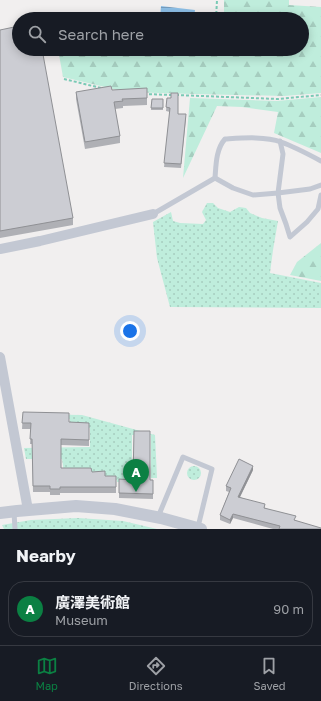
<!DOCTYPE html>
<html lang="en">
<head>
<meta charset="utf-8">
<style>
	:root { --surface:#171b24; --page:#20242c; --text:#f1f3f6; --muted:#9ea1a6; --line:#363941; --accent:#0b8043 }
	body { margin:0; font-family:"Golos Text","Noto Sans JP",sans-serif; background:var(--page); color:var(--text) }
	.you { position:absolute; left:130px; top:331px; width:14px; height:14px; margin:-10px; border:3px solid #fff; border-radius:50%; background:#1a73e8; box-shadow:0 0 0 6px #1a73e833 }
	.badge { display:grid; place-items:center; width:26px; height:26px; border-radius:50%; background:var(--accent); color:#fff; font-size:13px; font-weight:700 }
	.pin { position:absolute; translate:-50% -33px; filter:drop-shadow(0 1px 2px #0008) }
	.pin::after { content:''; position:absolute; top:21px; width:14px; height:12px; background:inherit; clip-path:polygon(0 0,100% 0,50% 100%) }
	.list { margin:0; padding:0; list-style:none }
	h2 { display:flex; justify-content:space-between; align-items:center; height:52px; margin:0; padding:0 16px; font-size:17px }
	h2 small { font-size:13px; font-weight:400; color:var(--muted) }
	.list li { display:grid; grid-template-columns:26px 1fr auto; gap:12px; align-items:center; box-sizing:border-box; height:56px; margin:0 8px 8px; padding:0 8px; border:1px solid var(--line); border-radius:16px }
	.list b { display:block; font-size:15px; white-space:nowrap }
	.list p { margin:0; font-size:13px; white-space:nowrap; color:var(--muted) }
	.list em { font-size:13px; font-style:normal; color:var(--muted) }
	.icon { flex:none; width:22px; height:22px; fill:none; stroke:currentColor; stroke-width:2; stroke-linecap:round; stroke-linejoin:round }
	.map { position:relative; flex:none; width:321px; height:529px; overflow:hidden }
	.search { position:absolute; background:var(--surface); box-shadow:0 2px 10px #0003; left:12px; right:12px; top:12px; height:44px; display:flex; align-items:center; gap:10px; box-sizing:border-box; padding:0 14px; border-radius:22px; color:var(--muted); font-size:15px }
	.sheet { height:116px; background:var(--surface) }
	nav { display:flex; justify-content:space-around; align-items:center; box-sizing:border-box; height:56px; border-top:1px solid var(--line); background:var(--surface); font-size:11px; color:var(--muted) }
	nav a { display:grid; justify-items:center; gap:2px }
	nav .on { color:var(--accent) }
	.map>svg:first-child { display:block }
</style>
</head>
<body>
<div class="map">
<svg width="321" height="529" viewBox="0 0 321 529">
	<defs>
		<pattern id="grass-dots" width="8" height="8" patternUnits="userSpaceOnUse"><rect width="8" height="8" fill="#bfeddc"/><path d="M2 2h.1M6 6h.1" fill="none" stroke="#a6cdbf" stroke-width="1.8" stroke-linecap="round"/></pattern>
		<pattern id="forest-firs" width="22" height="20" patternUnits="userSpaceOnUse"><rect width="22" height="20" fill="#bfeddc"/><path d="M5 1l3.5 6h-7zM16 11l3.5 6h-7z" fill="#a6cdbf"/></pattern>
		<pattern id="water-rules" width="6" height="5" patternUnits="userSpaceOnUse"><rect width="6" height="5" fill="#8ec0e8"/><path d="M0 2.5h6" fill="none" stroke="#769ebf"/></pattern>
	</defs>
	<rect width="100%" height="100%" fill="#f1efef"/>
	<g fill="url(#grass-dots)">
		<path d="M207 203H213L218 208 230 212 239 207 246 208 250 213 262 218 278 221 273 250 270 273 321 283V308L170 307 157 258 153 222 171 212 173 221 180 223 203 224 206 220 202 212Z"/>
		<path d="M23 414 82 415 155 435 157 478H151V435H132V482H117V480H107V476L64 473 62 459H26L24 448 90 447V428H70V419L23 417Z"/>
		<circle cx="194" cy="473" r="7"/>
		<path d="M78 518 123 521 157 529H4L2 525 31 520Z"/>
	</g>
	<g fill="url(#forest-firs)">
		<path d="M224 0H289V5L321 7V93L284 96 194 94 126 92 63 77 58 49H302V19H224Z"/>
		<path d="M321 97V153L274 133 278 112 242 107 217 106 183 178 190 98 277 101Z"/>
		<path d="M321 243V281L290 275 297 262Z"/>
	</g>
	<path fill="url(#water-rules)" d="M161 6 195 10 194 19H160Z"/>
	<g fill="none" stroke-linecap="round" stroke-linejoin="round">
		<g stroke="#79cab5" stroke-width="2" stroke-dasharray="3 2" stroke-linecap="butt">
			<path d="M216 19 217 0"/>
			<path d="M64 79 101 88"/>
			<path d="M144 94 172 95"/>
			<path d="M176 95 278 99 321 95"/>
		</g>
		<g stroke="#c3c8d3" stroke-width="5">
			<path d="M280 141 283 154 278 193 280 208 286 224 290 237 307 222 318 209 321 195"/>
			<path d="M215 178 233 188 253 195 278 193 310 189 321 185"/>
			<path d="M153 214 215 178C216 165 216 149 225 139 242 138 265 136 281 142 295 147 308 154 321 161"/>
			<path d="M14 512 15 529"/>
			<path d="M158 517 183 457 212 469 198 527"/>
		</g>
		<g stroke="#c3c8d3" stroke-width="10">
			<path d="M0 249 40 241 153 214"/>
			<path d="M0 357 28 510"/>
		</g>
		<path stroke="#c3c8d3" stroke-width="12" d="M0 513 17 511 76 506 115 509 161 518 201 529"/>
	</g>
	<g fill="#afb0b5">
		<path d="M0 30 73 218V225L0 238Z"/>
		<path d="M112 90 147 98V105L123 106V108L115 109 120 136V143L85 149 76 99V92Z"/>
		<path d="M167 98 178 114 186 118 181 168 164 167 170 112 166 111Z"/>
		<path d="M152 99H163V110H151Z"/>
		<path d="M23 412 69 422 89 423V446L61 445V468L92 472 105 476H116V493H60V495H50V492H33L32 444H30L31 429H22Z"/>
		<path d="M253 470 240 497 296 521 321 529H273L233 518 230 524 220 520V515L229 492 226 491V486Z"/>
		<path d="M119 479 153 480V499L119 498Z"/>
	</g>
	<g fill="#8f9094">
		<path d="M253 466V470L238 501V497Z"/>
		<path d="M233 514V518L230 524V520Z"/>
	</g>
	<g fill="#cccdd3" stroke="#8f9094">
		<path d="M19 26V49H42L73 218 0 231V30Z"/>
		<path d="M111 86 112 90 147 88V98L122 99 123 101 114 102 120 136 85 142 76 92Z"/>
		<path d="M171 93H178V114H186L181 164 164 163 170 108 166 107 167 98H171Z"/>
		<path d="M152 99H163V108H151Z"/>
		<path d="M23 412 69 413V422L89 423V440L61 439V468H91L92 472 105 471V476H116V487H60V489H50V486H33L32 439H30L31 423H22Z"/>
		<path d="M134 431H150V480H153V494L119 493V479L133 480Z"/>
		<path d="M239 459 253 466 238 497 265 504 264 508 296 516 294 520 321 528V529H279L280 526 233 514 230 520 220 515 231 488 226 486Z"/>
	</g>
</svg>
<div class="you"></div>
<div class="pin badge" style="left:136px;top:492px">A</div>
<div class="search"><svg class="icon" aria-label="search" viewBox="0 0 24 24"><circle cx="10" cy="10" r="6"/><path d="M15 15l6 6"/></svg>Search here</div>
</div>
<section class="sheet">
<h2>Nearby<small></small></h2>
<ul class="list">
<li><span class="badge">A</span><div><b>廣澤美術館</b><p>Museum</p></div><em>90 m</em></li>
</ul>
</section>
<nav>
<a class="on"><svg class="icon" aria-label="map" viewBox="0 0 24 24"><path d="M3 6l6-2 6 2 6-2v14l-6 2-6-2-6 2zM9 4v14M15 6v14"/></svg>Map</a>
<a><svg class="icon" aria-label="directions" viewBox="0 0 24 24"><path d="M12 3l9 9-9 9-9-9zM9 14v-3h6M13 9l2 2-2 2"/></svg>Directions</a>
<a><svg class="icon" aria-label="saved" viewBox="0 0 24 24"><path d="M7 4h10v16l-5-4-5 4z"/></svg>Saved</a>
</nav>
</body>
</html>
